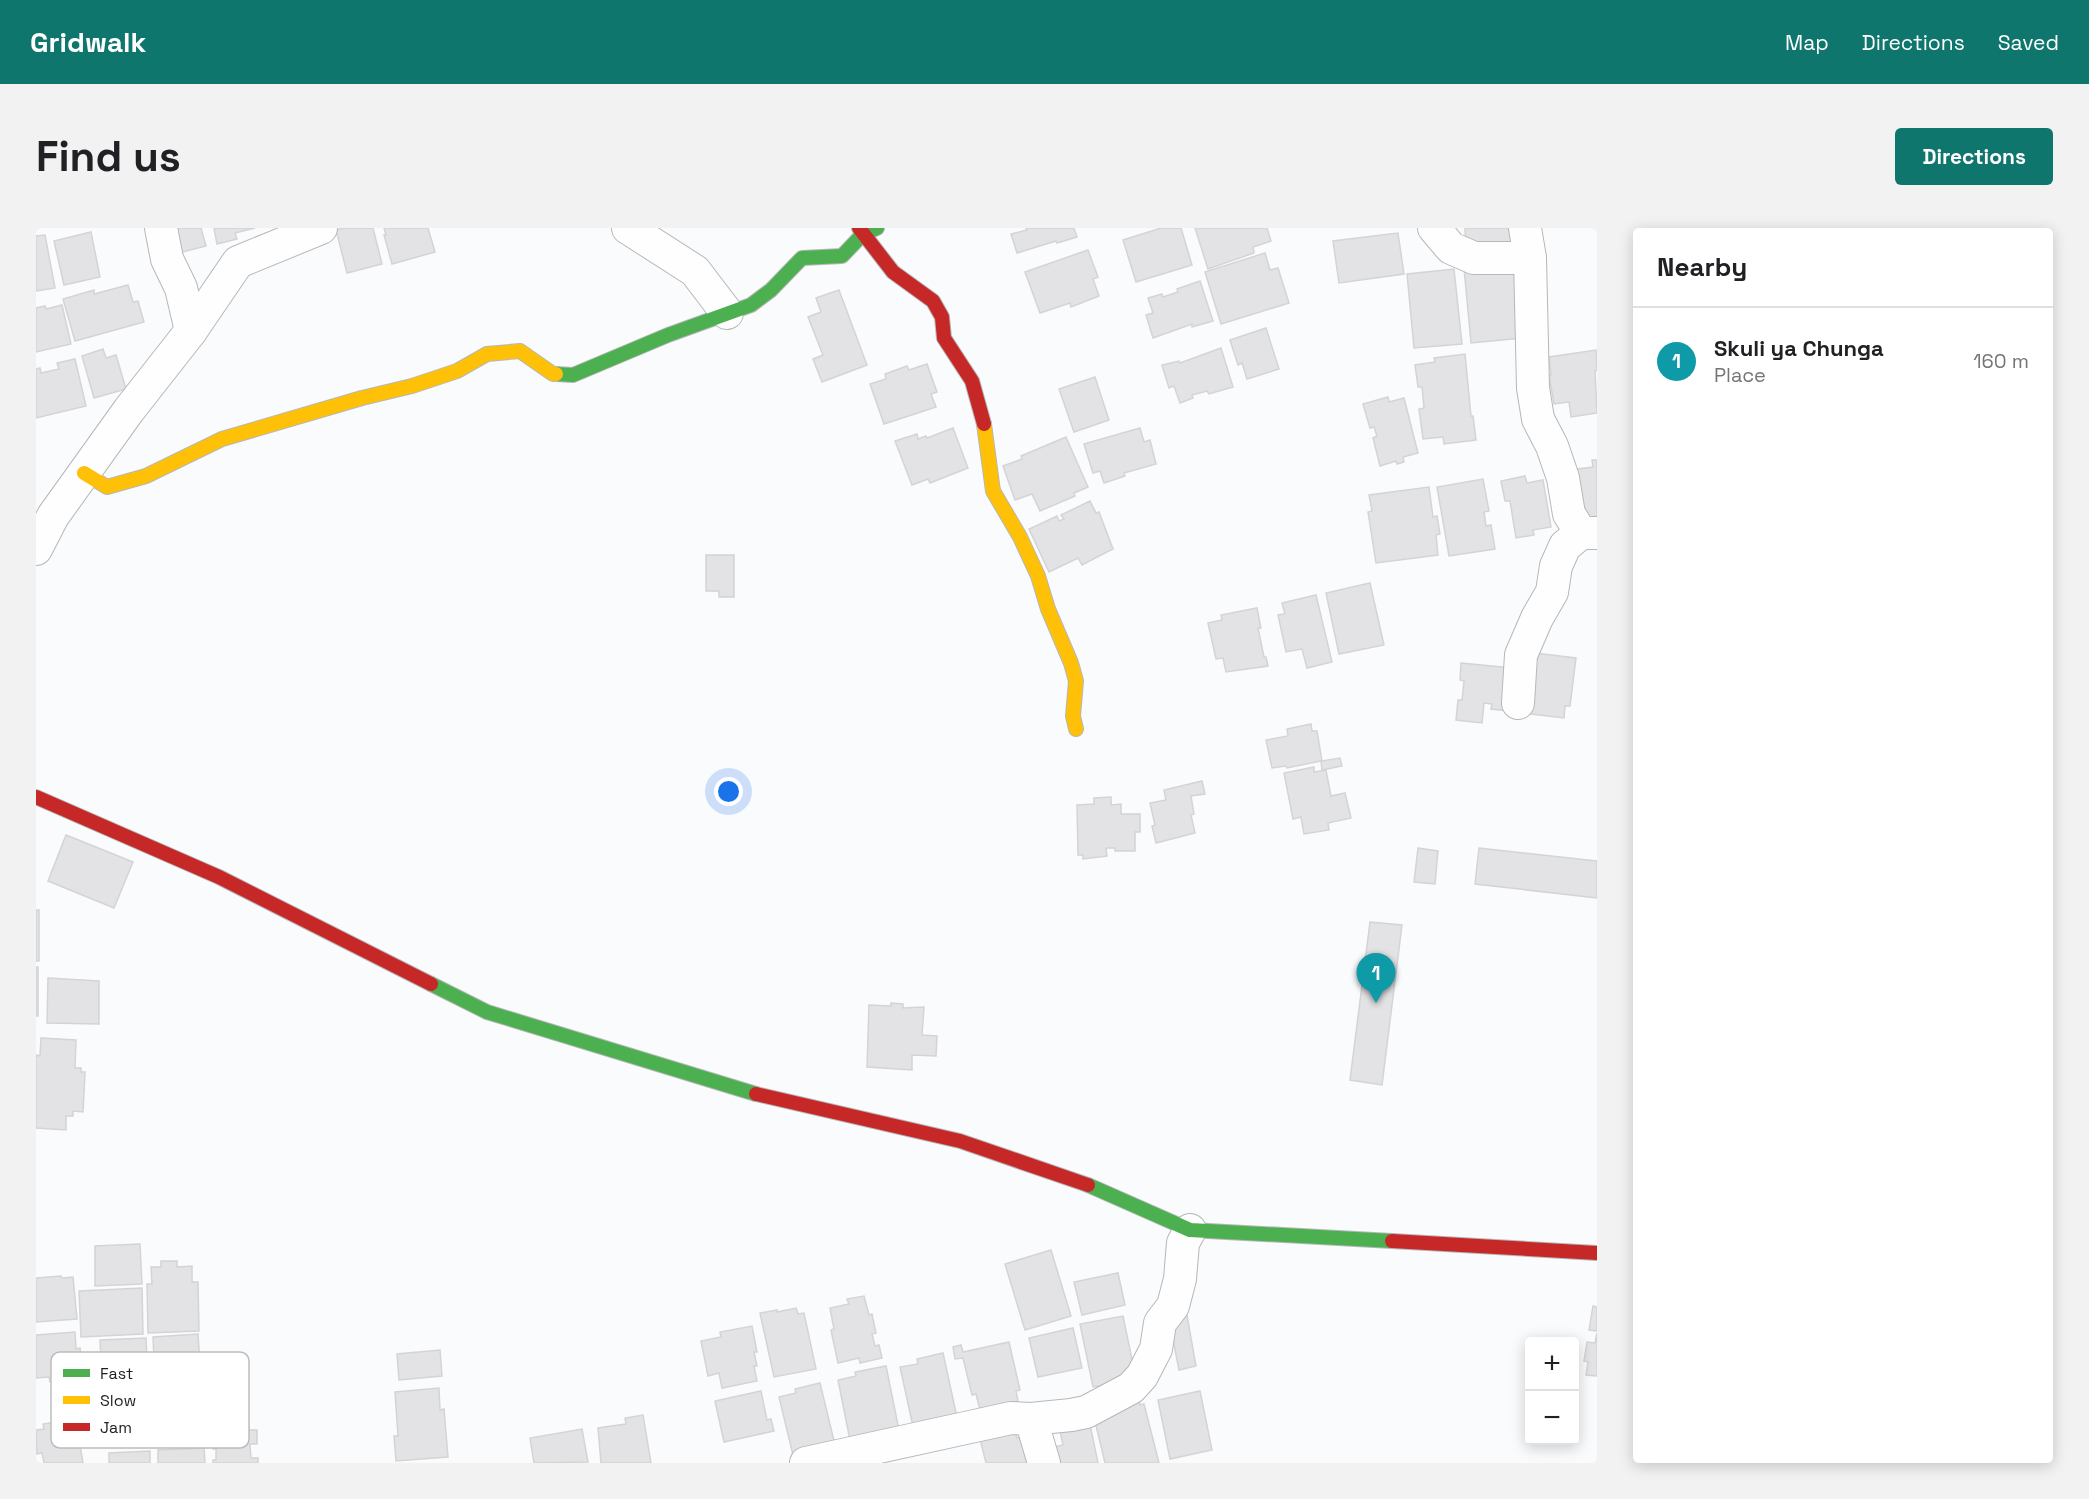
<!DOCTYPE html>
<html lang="en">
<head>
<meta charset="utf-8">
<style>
	:root { --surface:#fff; --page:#f2f2f2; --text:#202124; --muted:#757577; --line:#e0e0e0; --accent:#0f766e }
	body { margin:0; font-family:"Space Grotesk",sans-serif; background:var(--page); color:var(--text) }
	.controls { position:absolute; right:18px; bottom:18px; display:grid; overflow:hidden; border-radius:6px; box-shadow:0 3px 15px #0003 }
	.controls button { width:54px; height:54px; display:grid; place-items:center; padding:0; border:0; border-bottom:2px solid var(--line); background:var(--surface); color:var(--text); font:30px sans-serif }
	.you { position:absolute; left:693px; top:564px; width:21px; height:21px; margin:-15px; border:4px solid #fff; border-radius:50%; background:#1a73e8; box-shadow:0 0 0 9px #1a73e833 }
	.badge { display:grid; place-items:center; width:39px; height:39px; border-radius:50%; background:var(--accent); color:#fff; font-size:20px; font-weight:700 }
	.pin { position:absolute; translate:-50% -50px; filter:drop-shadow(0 2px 3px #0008) }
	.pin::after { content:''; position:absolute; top:32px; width:21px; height:18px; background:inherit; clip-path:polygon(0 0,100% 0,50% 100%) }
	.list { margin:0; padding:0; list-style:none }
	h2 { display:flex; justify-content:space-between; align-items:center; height:78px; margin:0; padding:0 24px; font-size:26px }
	h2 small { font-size:20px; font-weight:400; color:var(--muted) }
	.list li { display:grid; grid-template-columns:39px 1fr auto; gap:18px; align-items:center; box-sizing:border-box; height:108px; padding:0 24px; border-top:2px solid var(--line) }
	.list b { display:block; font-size:22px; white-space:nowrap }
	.list p { margin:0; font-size:20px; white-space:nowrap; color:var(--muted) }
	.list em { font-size:20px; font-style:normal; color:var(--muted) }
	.map { position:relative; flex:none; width:1561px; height:1235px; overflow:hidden; border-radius:6px }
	header { display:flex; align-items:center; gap:36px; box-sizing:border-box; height:84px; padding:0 30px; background:var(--accent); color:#fff }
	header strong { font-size:28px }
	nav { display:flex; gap:33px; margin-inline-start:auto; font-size:21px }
	.intro { display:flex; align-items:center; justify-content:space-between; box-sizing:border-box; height:144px; padding:0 36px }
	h1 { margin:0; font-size:42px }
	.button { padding:15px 27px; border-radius:6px; background:var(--accent); color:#fff; font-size:21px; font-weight:700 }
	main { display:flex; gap:36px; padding:0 36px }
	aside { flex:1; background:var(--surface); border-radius:6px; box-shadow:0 3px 15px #0003 }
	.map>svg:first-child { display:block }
</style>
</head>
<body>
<header>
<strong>Gridwalk</strong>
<nav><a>Map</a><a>Directions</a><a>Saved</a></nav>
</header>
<div class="intro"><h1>Find us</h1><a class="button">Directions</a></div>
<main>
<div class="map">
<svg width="1561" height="1235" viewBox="0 0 1561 1235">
	<rect width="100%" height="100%" fill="#fafbfd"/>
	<g fill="#e3e3e5" stroke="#d4d4d6" stroke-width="1.5">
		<path d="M119 0H165L170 18 127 29Z"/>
		<path d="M178 0H219L199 5 201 11 181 16Z"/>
		<path d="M308 0H337L346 36 311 45 300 2Z"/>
		<path d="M348 0H392L399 24 356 36 348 7H350Z"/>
		<path d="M990 0H1038L1041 9 1021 15 1020 13 981 25 975 6 991 2Z"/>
		<path d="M1125 0H1145L1156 37 1100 54 1087 12Z"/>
		<path d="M1159 0H1231L1235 13 1217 19 1218 25 1172 41Z"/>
		<path d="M1429 0H1476L1478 18 1430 22Z"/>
		<path d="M55 4 64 49 28 57 18 13Z"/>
		<path d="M1362 5 1368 46 1303 55 1297 13Z"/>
		<path d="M9 7 19 60 0 63V8Z"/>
		<path d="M1052 22 1062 49 1057 51 1063 68 1035 79 1034 75 1004 85 989 44Z"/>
		<path d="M1229 25 1234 42 1242 40 1253 75 1185 96 1169 44Z"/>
		<path d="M1479 36 1486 110 1435 115 1428 40Z"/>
		<path d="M1418 41 1426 116 1378 120 1371 46Z"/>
		<path d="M1164 53 1177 93 1156 99V96L1117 110 1110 87 1117 85 1112 70 1126 66 1127 69 1142 64 1141 61Z"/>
		<path d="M92 57 97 74 102 73 108 94 39 113 27 71 58 62V66Z"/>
		<path d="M803 62 831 137 786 154 777 131 787 127 772 89 785 84 780 70Z"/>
		<path d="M26 77 35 116 0 124V80L9 78 10 81Z"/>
		<path d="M1230 100 1243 141 1211 151 1206 135 1202 137 1194 112Z"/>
		<path d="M1185 120 1197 159 1173 166 1171 163 1156 167 1157 170 1144 175 1138 158 1133 160 1126 137 1143 133 1144 135Z"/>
		<path d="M67 121 70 130 80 127 90 161 58 170 46 128Z"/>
		<path d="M1560 122 1561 142 1559 143 1561 185 1535 189 1533 174 1518 176 1513 147H1515L1513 129Z"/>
		<path d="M1429 126 1435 188H1437L1440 212 1408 216 1407 209 1387 211 1383 181 1388 180 1386 159H1382L1379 137 1399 134 1398 130Z"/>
		<path d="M39 131 50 178 0 190V141L4 140 5 145 23 141 21 135Z"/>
		<path d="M891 136 901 164 895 166 900 179 848 196 834 156 850 151 849 146 871 138 873 142Z"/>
		<path d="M1059 149 1073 192 1038 204 1023 161Z"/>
		<path d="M1352 169 1353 174 1368 170 1382 225 1367 229 1368 234 1361 236 1360 233 1344 238 1337 210 1341 208 1338 199 1334 200 1327 176Z"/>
		<path d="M917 200 932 240 894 255 892 251 876 257 859 213 881 206 882 211 890 208 891 210Z"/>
		<path d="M1104 200 1108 214 1114 212 1120 236 1088 245 1089 248 1068 255 1064 243 1057 245 1048 216Z"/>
		<path d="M1030 209 1052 259 1038 265 1039 268 1004 283 996 266 979 272 967 238 986 231 985 228Z"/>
		<path d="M1556 232H1561V297L1547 299 1534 242 1557 239Z"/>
		<path d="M1489 248 1491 255 1507 252 1515 299 1497 302 1498 307 1480 310 1474 273H1469L1465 253Z"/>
		<path d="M1447 251 1453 283 1448 284 1450 298 1455 297 1459 321 1413 328 1401 259Z"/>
		<path d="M1393 259 1397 289 1401 288 1404 306 1400 307 1402 327 1340 335 1332 284 1336 283 1333 267Z"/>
		<path d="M1054 273 1060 285 1063 284 1077 321 1046 337 1042 330 1013 344 993 301 1021 288 1023 293 1028 291 1025 287Z"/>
		<path d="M670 327H698V369H683V363H670Z"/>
		<path d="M1334 355 1348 417 1303 426 1290 365Z"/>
		<path d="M1280 367 1296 434 1271 440 1266 421 1250 424 1242 387 1249 386 1246 375Z"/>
		<path d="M1221 380 1225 400H1222L1228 429H1230L1232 438 1190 444 1187 430 1180 431 1172 395 1186 392 1185 387Z"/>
		<path d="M1490 424 1540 430 1534 478H1529L1528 490 1486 485Z"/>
		<path d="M1425 435 1476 440 1472 483 1455 481 1456 476 1448 475 1446 495 1420 492 1422 472H1426L1428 453 1424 452Z"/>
		<path d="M1275 496 1276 503H1281L1286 533 1304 530 1306 538 1286 542 1285 533 1251 540 1250 538 1236 540 1230 512 1252 508 1251 501Z"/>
		<path d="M1278 539V544L1290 542 1295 568 1309 565 1315 590 1292 595 1293 602 1268 606 1265 589 1257 591 1248 545Z"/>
		<path d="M1166 553 1169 566 1155 568 1158 586 1155 587 1159 605 1120 615 1116 598 1119 597 1114 575 1130 572 1128 562Z"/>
		<path d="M1075 569V577L1085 576V586H1104V604H1099V623H1079V620H1070L1071 628 1047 631V627H1042L1041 577 1058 576V570Z"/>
		<path d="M30 607 97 634 78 680 12 653Z"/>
		<path d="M1382 620 1402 623 1399 656 1378 654Z"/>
		<path d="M1443 620 1561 633V670L1439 656Z"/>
		<rect x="0" y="682" width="3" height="51"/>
		<path d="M1334 694 1366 697 1346 857 1314 852Z"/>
		<rect x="0" y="739" width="2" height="49"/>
		<path d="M12 750 63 753V796L11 795Z"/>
		<path d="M855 775 867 776V780L888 779 886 807 901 808 900 828 876 827V842L831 839 833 777 855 778Z"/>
		<path d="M5 810 40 812 39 840H45V844H49L47 884 37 883V888H30V902L0 900V827L4 828Z"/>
		<path d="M104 1016 106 1056 59 1058V1018Z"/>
		<path d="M1015 1022 1035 1088 989 1102 969 1036Z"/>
		<path d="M125 1033H141V1039L156 1038V1054H162L163 1103 112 1105 111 1056H116L115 1039H125Z"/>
		<path d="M1082 1045 1089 1077 1046 1087 1038 1054Z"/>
		<path d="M25 1048 26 1050 37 1049 41 1091 0 1094V1050Z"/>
		<path d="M106 1060 107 1106 45 1109 43 1063Z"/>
		<path d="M828 1068 833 1087 836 1086 840 1105 836 1106 839 1118 843 1117 846 1130 824 1135 823 1130 802 1135 795 1102 798 1101 794 1080 813 1076 811 1071Z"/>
		<path d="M1557 1078 1561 1079V1103L1553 1102Z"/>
		<path d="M760 1080 762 1086 768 1085 780 1141 738 1149 724 1085 741 1082V1084Z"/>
		<path d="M1150 1082 1160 1138 1143 1142 1132 1086Z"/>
		<path d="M1087 1088 1100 1151 1057 1159 1044 1096Z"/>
		<path d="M716 1098 721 1124H718L721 1138H718L721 1153 686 1160 683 1145 672 1148 665 1113 685 1109 684 1104Z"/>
		<path d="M1037 1100 1046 1140 1002 1149 993 1110Z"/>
		<path d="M39 1104 40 1121 44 1120 46 1136H41L42 1151 14 1154 13 1149 0 1150V1107Z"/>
		<path d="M1561 1105V1148L1550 1147 1552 1134 1548 1133 1551 1114 1559 1115Z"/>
		<path d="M162 1106 165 1150 119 1152 117 1109Z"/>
		<path d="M110 1110 112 1151 66 1154 64 1112Z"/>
		<path d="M973 1114 984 1162 980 1163 982 1173 944 1182 940 1166 936 1167 927 1130 919 1131 917 1119 925 1117 927 1124Z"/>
		<path d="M404 1122 406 1148 363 1152 361 1126Z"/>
		<path d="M907 1125 922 1194 878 1203 864 1139 882 1136 881 1131Z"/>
		<path d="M850 1138 864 1207 815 1217 802 1152 820 1148 819 1144Z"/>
		<path d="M784 1155 799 1217 757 1227 743 1169 760 1165 759 1161Z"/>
		<path d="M403 1160 404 1182 408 1181 412 1229 360 1233 358 1208H362L359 1164Z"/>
		<path d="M725 1163 731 1192 735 1191 738 1203 688 1214 679 1173Z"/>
		<path d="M1164 1163 1176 1222 1134 1231 1122 1172Z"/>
		<path d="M1103 1173 1104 1177 1108 1176 1123 1235H1069L1057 1185Z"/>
		<path d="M607 1187 615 1235H565L562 1200 590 1196 589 1190Z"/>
		<path d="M39 1191 41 1203 46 1202 48 1217H44L47 1235H8L6 1225 1 1226 0 1202 8 1201 7 1196Z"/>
		<path d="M1053 1192 1062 1235H1016L1013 1220 1027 1217 1023 1198Z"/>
		<path d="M212 1193 213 1202H221V1216H214L215 1230H222V1235H177V1232H180V1221H177L176 1195Z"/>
		<path d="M546 1201 552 1234 498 1235 494 1210Z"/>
		<path d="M979 1203 981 1210 995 1207 1002 1235H950L944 1211Z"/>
		<path d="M168 1220 169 1235H122V1222Z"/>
		<path d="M114 1223V1235H73V1225Z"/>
	</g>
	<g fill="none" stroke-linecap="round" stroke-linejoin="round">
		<g stroke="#b6b7b9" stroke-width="34">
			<g id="street">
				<path d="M125 0 131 31 145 60 155 103"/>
				<path d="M592 0 659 43 691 85"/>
				<path d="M1398 0 1415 20 1438 30H1494L1497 160 1502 191 1516 218 1527 250 1533 286 1545 305H1561"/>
				<path d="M1489 0 1494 30"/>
				<path d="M0 321 17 288 93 182 155 103 202 34 285 0"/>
				<path d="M1482 475 1485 427 1501 390 1516 364 1520 338 1529 318 1545 305"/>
				<path d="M995 1191 1008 1235"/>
				<path d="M770 1235 975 1190 995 1191 1035 1187 1050 1184 1095 1160 1106 1148 1120 1121 1124 1095 1137 1078 1144 1051 1147 1015 1154 1002"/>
			</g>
		</g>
		<g stroke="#b6b7b9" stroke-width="16">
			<g id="fast">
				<path d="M520 146 537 147 632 107 715 77 735 62 766 30 806 28 827 6 841 0"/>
				<path d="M395 756 451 784 720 866"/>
				<path d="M1052 957 1154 1002 1356 1013"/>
			</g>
		</g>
		<g stroke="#b6b7b9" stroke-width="16">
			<g id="slow">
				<path d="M948 196 957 263 984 309 1002 348 1012 381 1035 435 1040 453 1037 488 1040 501"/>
				<path d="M48 245 71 259 110 248 186 211 326 170 376 158 421 143 451 126 484 123 517 146H520"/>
			</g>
		</g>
		<g stroke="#b6b7b9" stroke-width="16">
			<g id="jam">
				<path d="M823 0 857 44 897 73 906 89 908 110 936 153 948 196"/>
				<path d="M0 569 183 649 395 756"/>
				<path d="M720 866 924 913 1052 957"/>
				<path d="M1356 1013 1561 1025"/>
			</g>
		</g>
		<use href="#street" stroke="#fefeff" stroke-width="32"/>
		<use href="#fast" stroke="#4caf50" stroke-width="14"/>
		<use href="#slow" stroke="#ffc107" stroke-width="14"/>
		<use href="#jam" stroke="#c62828" stroke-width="14"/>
	</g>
	<rect x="15" y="1124" width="198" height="96" rx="9" fill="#fff" stroke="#bcbcbc" stroke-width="1.5"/>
	<rect x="27" y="1141" width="27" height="8" fill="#4caf50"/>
	<rect x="27" y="1168" width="27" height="8" fill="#ffc107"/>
	<rect x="27" y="1195" width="27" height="8" fill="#c62828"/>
	<g font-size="16" fill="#1f1f21">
		<text x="64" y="1151">Fast</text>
		<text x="64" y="1178">Slow</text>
		<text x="64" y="1205">Jam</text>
	</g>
</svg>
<div class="controls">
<button>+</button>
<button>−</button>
</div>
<div class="you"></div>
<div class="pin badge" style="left:1340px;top:775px;background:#0f9aa8">1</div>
</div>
<aside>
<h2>Nearby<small></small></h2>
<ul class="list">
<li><span class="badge" style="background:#0f9aa8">1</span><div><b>Skuli ya Chunga</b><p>Place</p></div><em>160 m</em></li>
</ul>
</aside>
</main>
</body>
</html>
